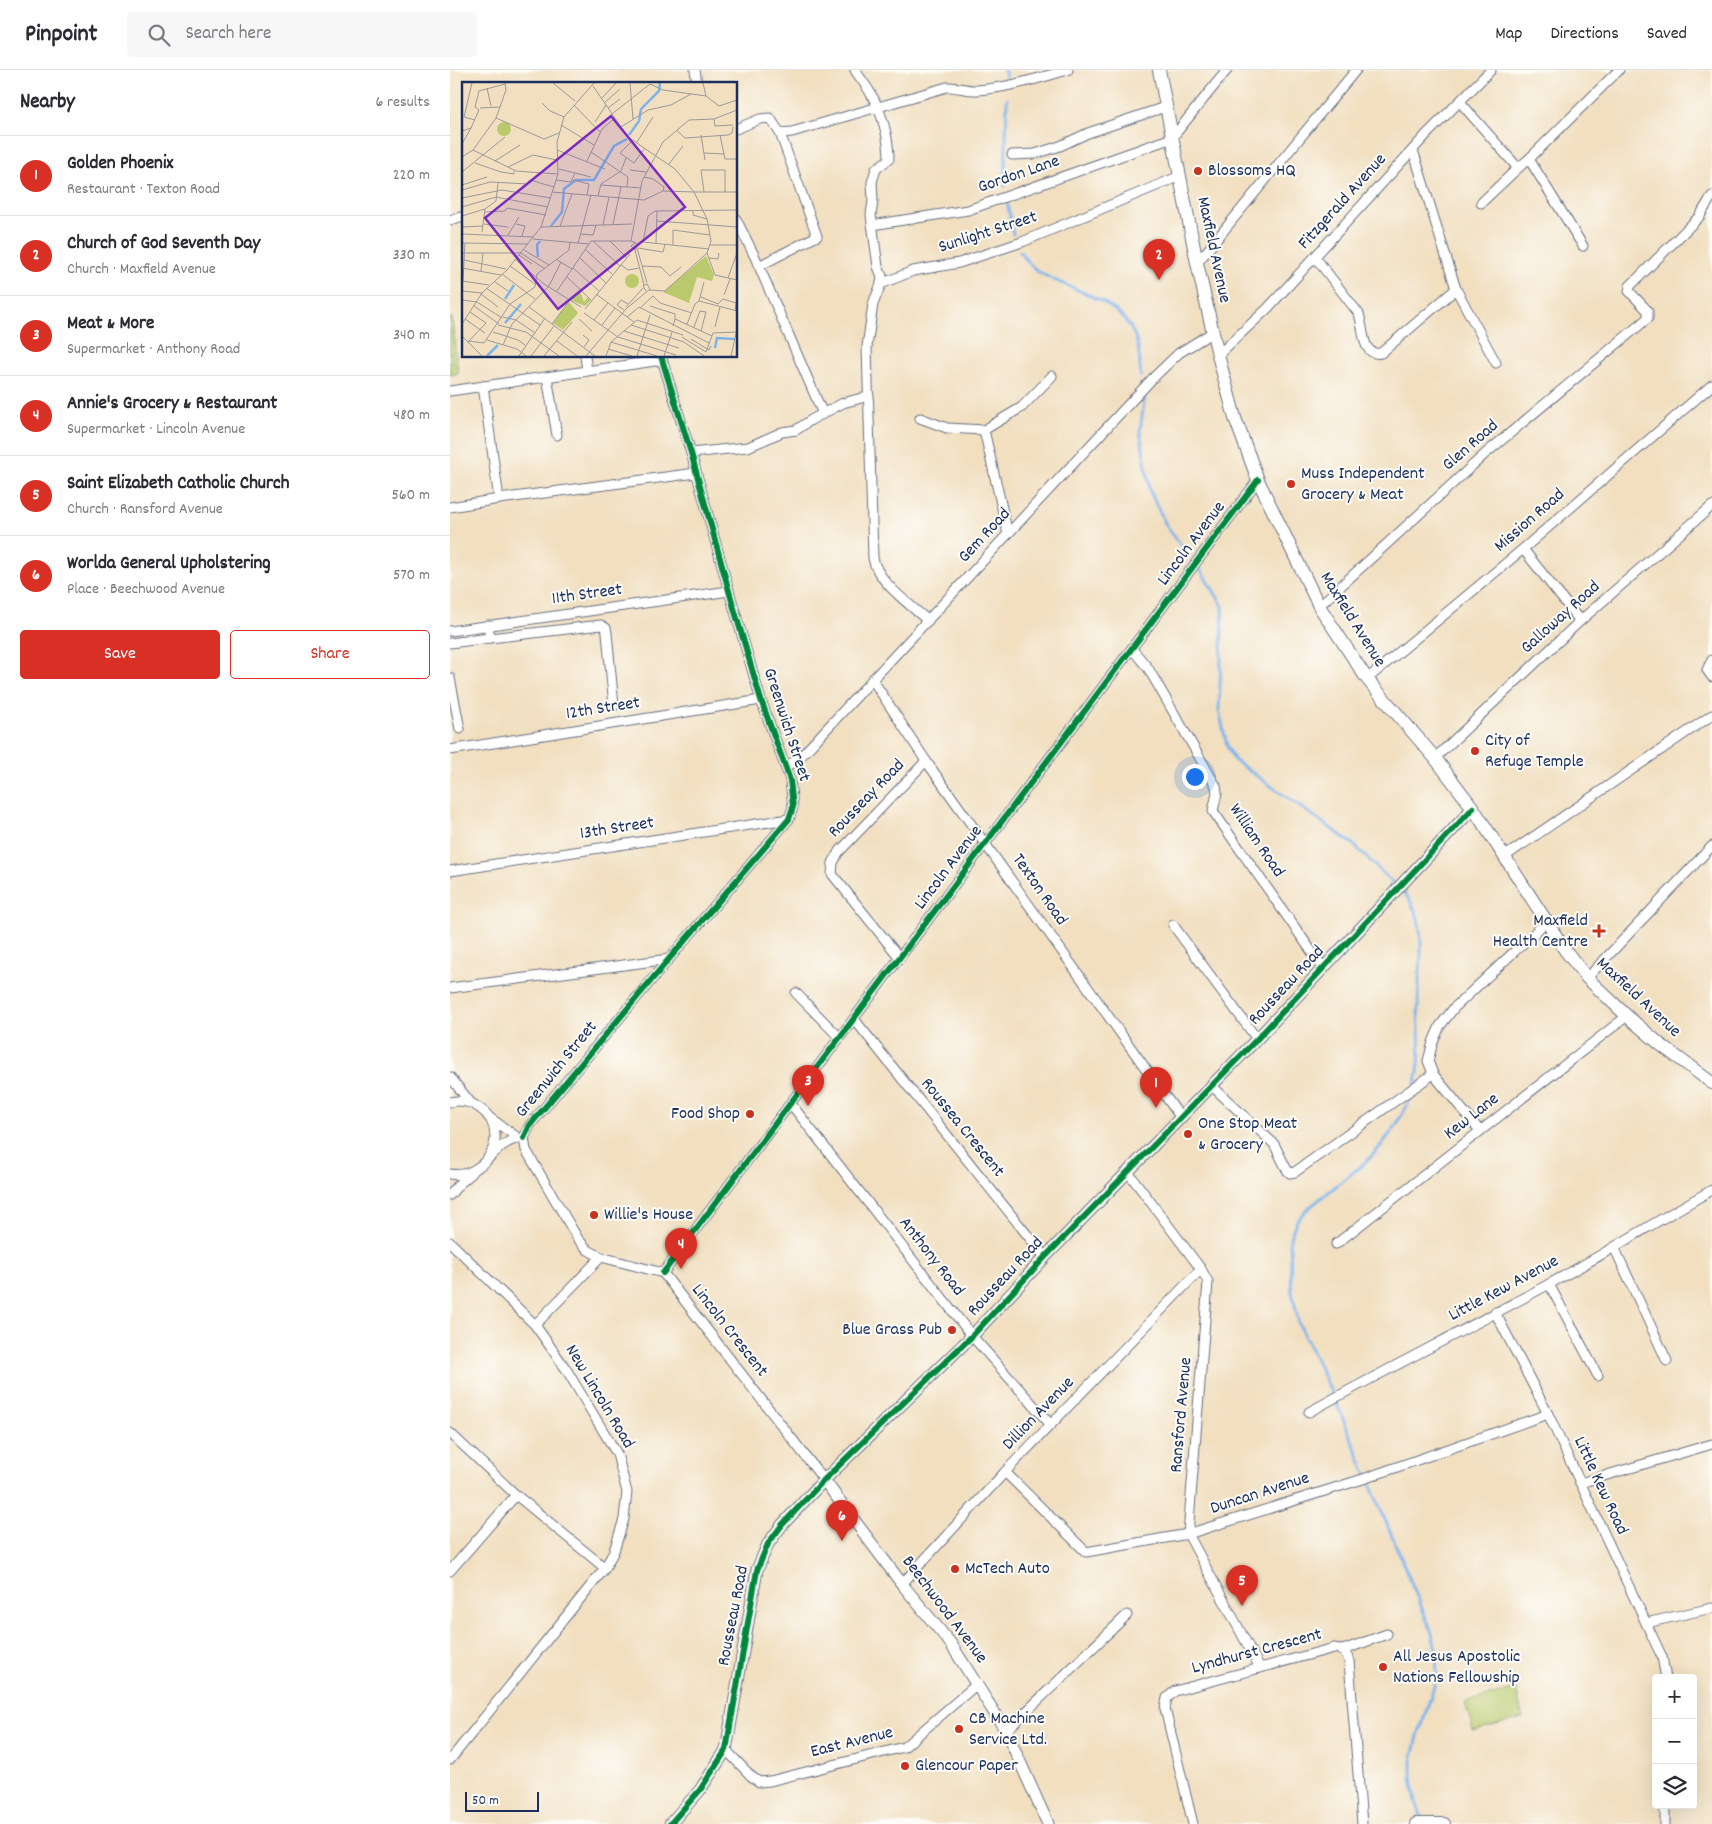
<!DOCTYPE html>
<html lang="en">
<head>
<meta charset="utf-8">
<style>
	:root { --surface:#fff; --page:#f7f7f7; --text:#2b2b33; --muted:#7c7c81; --line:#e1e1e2; --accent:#d93025 }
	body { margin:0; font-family:Dekko,sans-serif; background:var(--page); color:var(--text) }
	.controls { position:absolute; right:15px; bottom:15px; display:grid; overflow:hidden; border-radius:5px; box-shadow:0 5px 20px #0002 }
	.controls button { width:45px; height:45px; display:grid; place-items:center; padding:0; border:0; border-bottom:1px solid var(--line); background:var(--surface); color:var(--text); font:25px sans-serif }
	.scale { position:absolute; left:15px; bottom:12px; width:74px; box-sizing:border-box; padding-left:5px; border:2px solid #1b2f5e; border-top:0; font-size:14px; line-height:18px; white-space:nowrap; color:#1b2f5e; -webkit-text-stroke:4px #fdfcf7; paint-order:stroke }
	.you { position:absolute; left:744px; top:706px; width:18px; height:18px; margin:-12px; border:4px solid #fff; border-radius:50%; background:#1a73e8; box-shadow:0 0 0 8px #1a73e833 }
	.badge { display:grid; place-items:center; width:32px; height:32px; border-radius:50%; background:var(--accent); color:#fff; font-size:16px; font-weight:700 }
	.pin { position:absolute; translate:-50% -41px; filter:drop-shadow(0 1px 2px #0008) }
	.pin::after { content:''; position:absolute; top:26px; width:18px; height:15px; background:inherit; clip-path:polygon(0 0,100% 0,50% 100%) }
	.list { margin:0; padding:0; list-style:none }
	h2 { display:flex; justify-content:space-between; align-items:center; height:65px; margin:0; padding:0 20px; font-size:21px }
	h2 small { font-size:16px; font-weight:400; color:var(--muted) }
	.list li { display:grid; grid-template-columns:32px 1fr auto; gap:15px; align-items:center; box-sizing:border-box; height:80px; padding:0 20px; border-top:1px solid var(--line) }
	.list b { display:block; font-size:19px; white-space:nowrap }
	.list p { margin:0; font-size:16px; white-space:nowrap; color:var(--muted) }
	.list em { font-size:16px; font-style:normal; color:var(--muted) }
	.actions { display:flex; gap:10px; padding:15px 20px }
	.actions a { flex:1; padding:11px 0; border:1px solid var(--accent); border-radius:5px; text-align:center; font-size:18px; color:var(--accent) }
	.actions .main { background:var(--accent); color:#fff }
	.icon { flex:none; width:28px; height:28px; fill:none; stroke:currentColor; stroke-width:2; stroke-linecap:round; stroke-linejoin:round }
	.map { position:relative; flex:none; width:1262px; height:1754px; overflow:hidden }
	header { display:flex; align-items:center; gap:30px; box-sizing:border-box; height:70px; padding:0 25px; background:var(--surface); border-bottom:1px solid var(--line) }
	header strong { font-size:24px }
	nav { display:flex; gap:28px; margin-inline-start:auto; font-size:18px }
	.search { width:350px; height:45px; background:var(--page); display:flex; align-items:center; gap:12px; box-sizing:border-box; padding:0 18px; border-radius:5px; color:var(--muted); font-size:19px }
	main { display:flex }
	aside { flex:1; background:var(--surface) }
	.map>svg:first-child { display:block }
</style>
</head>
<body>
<header>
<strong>Pinpoint</strong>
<div class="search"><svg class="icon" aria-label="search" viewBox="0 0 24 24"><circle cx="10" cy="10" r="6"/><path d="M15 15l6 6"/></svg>Search here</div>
<nav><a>Map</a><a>Directions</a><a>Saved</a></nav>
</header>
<main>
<aside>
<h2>Nearby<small>6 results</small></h2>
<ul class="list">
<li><span class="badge">1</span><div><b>Golden Phoenix</b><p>Restaurant · Texton Road</p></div><em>220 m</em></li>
<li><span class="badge">2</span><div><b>Church of God Seventh Day</b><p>Church · Maxfield Avenue</p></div><em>330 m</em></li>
<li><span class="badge">3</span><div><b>Meat &amp; More</b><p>Supermarket · Anthony Road</p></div><em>340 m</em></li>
<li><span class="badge">4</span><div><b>Annie's Grocery &amp; Restaurant</b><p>Supermarket · Lincoln Avenue</p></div><em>480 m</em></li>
<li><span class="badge">5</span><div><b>Saint Elizabeth Catholic Church</b><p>Church · Ransford Avenue</p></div><em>560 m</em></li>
<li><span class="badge">6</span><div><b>Worlda General Upholstering</b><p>Place · Beechwood Avenue</p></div><em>570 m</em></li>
</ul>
<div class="actions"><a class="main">Save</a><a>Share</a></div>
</aside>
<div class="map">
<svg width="1262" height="1754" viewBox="0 0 1262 1754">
	<defs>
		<pattern id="park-dots" width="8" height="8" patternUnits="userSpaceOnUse" patternTransform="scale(1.25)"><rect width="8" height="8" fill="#b9c96c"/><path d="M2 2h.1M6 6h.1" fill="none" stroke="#9ead60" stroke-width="1.8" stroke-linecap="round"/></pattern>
	</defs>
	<rect width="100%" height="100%" fill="#fdfcf7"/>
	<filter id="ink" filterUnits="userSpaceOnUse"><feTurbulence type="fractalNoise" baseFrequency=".02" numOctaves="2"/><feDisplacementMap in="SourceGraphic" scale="10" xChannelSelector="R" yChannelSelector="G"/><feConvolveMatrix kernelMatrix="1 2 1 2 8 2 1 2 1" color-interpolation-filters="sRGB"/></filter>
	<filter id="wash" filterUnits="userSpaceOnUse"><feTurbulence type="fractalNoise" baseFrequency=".0096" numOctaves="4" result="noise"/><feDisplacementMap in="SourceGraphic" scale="20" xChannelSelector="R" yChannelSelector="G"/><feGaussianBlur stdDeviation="1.12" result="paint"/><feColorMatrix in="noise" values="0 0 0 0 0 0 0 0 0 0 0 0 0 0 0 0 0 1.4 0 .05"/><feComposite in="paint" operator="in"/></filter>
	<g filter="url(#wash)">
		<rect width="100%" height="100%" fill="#f1dfc0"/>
		<path fill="url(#park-dots)" stroke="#6a7c65" d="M0 248H2L8 303 0 305Z"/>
		<path fill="#b9c96c" stroke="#6a7c65" d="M1066 1619 1073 1648 1023 1661 1015 1632Z"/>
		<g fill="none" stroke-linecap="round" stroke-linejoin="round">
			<g stroke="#7db4ec" stroke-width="3">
				<path d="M554 0 556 7"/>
				<path d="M555 116 557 29"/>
				<path d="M557 132 563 164"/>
				<path d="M570 182C575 189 582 197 589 202 621 222 666 226 684 264 690 276 689 293 691 306"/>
				<path d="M695 326 690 361 700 421 716 455 737 483"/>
				<path d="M747 494 773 536 769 640 777 676 784 690 903 774 946 816"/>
				<path d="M951 820C960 829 965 837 968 849 975 878 968 905 968 934 968 960 973 989 965 1015"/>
				<path d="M964 1021 961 1028 945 1057 929 1078 916 1092 855 1141 846 1152 840 1168 841 1206 842 1222 849 1254 889 1339 981 1560 986 1578 987 1607 967 1670 962 1691V1708L966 1732 973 1751"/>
			</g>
		</g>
	</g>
	<g filter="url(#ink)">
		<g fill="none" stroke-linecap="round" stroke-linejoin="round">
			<g stroke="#666d80" stroke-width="11">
				<g id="minor">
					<path d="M245 0 247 14"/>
					<path d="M405 0C410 8 416 15 421 24 432 42 439 68 439 89L426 99 422 112 423 131 421 145 428 197 432 206 431 214"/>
					<path d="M1010 32 1068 98"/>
					<path d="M286 59 310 49 320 48 330 63 342 62 497 17C508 16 516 21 527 20 559 18 588 8 618 0"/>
					<path d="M963 80 1006 219 1046 293"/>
					<path d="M562 85 585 84 610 76 638 63 715 37"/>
					<path d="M1079 89 1133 176"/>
					<path d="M1031 133 1068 98 1079 89 1169 0"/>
					<path d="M286 149 305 187 373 344"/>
					<path d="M0 150 14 146"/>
					<path d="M422 155 518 140 722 68 777 0"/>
					<path d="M865 187 909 244C914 257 911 287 931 283L1006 219"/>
					<path d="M747 193 906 0"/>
					<path d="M309 196 367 166 330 63"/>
					<path d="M768 285 818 238 977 64 1041 0"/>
					<path d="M135 286 137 301"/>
					<path d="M97 307 107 365"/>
					<path d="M33 316 49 429"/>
					<path d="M0 321 212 290"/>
					<path d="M470 348 497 358 534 360 572 337 602 306"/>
					<path d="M534 360 558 464"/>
					<path d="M241 383 298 377 332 362 346 360 361 350 393 333 419 326"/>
					<path d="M0 437 49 429 246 403"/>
					<path d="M1073 479 1130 551"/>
					<path d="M869 536 1035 384 1198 248V241L1179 221 1180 216 1249 147 1262 126"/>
					<path d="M478 551C460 534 427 512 423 488L417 277 423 234 431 214 463 201 509 193 572 172 730 106"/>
					<path d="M38 555 40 568 151 555 156 558 157 563 164 636"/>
					<path d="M0 561 279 521"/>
					<path d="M0 573 40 568"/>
					<path d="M682 579 698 598 766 716 767 723 763 741 874 899"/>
					<path d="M1262 590 1257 600 1262 607"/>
					<path d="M0 608 10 659"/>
					<path d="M422 609 476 691 731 1048"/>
					<path d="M917 609 1073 479 1262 315"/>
					<path d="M0 680 311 630"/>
					<path d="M985 688 1130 551 1262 436"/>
					<path d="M335 695C345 694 350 687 356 681L702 309 729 283 763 262"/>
					<path d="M1054 787 1262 645"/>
					<path d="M0 801 339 749"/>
					<path d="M723 855 807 969"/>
					<path d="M450 888 382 804 383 793 388 783 476 691"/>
					<path d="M1137 908 1262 776"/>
					<path d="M0 918 219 889"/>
					<path d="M346 923 390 968"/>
					<path d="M404 949 595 1187"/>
					<path d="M0 1007 20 1032"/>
					<path d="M762 1016 824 1074 837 1100 840 1103 845 1102 983 1004"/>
					<path d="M0 1032C21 1027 44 1043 45 1065 46 1075 41 1083 36 1091"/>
					<path d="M341 1034 522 1266 601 1355"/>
					<path d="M40 1048 68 1068"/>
					<path d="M1030 1061 983 1004 978 991 983 972 990 956 1004 938 1096 852"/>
					<path d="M74 1068 80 1055 219 889 339 749 343 737 340 710 311 630 279 521 241 383 211 286"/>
					<path d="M74 1068 76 1080 128 1169 138 1180 151 1187 213 1203 374 1410"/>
					<path d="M678 1102 751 1199 758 1212 738 1464 810 1598"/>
					<path d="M0 1104C35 1110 43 1068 74 1068"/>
					<path d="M0 1125 9 1114 22 1103"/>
					<path d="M0 1172 85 1255 116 1299 167 1384 177 1422 174 1449 164 1481 155 1498 0 1690"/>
					<path d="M886 1174 1177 946"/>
					<path d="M1164 1177 1217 1291"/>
					<path d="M213 1203 808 410"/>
					<path d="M1099 1214 1148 1306"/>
					<path d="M1045 1242 1098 1344 1212 1587 1216 1608"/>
					<path d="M85 1255 151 1187"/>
					<path d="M859 1342C939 1298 1021 1257 1101 1213 1155 1184 1208 1150 1262 1120"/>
					<path d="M0 1363 66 1425 155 1498"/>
					<path d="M555 1402 636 1482 738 1464 913 1409 1098 1344"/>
					<path d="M1130 1413 1262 1374"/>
					<path d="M0 1501 66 1425"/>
					<path d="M452 1514 555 1402 751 1199"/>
					<path d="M1196 1553 1262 1538"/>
					<path d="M893 1580 937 1564"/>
					<path d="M556 1661 677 1545"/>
					<path d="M276 1680 301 1706 309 1712 320 1711 454 1677 527 1614"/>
					<path d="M743 1754 715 1639 717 1628 725 1621 884 1578C892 1579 897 1583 899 1591L912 1754"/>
					<path d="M1215 1754V1735"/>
				</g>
			</g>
			<g stroke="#666d80" stroke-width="13">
				<g id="tertiary">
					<path d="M374 1410 452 1514 501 1574 556 1661 598 1754"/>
					<path d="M220 1754 250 1720 276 1680 307 1500 318 1474 332 1455 374 1410 522 1266 595 1187 807 969 1023 738"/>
				</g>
			</g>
			<g stroke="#666d80" stroke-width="14">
				<g id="secondary">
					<path d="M709 0 747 193 768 285 785 348 808 410 869 536 917 609 985 688 1023 738 1115 880 1137 908 1177 946 1211 975 1262 1013"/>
					<path d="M966 1754H994"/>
				</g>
			</g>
			<use href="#minor" stroke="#fff" stroke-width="9"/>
			<use href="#tertiary" stroke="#fff" stroke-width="11"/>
			<use href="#secondary" stroke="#fff" stroke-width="12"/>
			<g stroke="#fdfcf7" stroke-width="9">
				<g id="cycleway">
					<path d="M74 1068 80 1055 219 889 339 749 343 737 340 710 311 630 279 521 241 383 211 286"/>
					<path d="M213 1203 808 410"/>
					<path d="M220 1754 250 1720 276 1680 307 1500 318 1474 332 1455 374 1410 522 1266 595 1187 807 969 1023 738"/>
				</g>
			</g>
			<use href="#cycleway" stroke="#00873e" stroke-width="6"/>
		</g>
	</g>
	<g fill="#c8321e" stroke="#fdfcf7" stroke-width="2">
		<circle cx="748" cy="101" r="5"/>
		<circle cx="841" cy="414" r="5"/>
		<circle cx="1025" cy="681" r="5"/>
		<path d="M1146.5 853.5h5v5h5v5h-5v5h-5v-5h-5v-5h5z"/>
		<circle cx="300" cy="1044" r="5"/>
		<circle cx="738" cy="1064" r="5"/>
		<circle cx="144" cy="1145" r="5"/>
		<circle cx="502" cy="1260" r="5"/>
		<circle cx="505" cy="1499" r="5"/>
		<circle cx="933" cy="1597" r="5"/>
		<circle cx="509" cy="1659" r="5"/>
		<circle cx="455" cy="1696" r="5"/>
	</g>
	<g text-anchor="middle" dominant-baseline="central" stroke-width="4" stroke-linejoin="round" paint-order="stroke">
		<g font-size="18" fill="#1b2f5e" stroke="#fdfcf7" text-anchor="start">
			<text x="758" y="101">Blossoms HQ</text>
			<text x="851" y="404">Muss Independent<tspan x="851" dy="21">Grocery &amp; Meat</tspan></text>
			<text x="1035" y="671">City of<tspan x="1035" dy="21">Refuge Temple</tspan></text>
			<text x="1138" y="851" text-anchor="end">Maxfield<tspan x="1138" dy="21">Health Centre</tspan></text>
			<text x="290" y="1044" text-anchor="end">Food Shop</text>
			<text x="748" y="1054">One Stop Meat<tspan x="748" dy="21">&amp; Grocery</tspan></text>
			<text x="154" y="1145">Willie's House</text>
			<text x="492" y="1260" text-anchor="end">Blue Grass Pub</text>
			<text x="515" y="1499">McTech Auto</text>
			<text x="943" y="1587">All Jesus Apostolic<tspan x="943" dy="21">Nations Fellowship</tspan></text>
			<text x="519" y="1649">CB Machine<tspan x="519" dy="21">Service Ltd.</tspan></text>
			<text x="465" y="1696">Glencour Paper</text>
		</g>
		<g font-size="18" fill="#1b2f5e" stroke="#fdfcf7">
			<text transform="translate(569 105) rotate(-19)">Gordon Lane</text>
			<text transform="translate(893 132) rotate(-48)">Fitzgerald Avenue</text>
			<text transform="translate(538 163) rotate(-18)">Sunlight Street</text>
			<text transform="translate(763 180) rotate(78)">Maxfield Avenue</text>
			<text transform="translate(1021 376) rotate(-41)">Glen Road</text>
			<text transform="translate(1080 451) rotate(-41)">Mission Road</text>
			<text transform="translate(535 466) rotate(-47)">Gem Road</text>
			<text transform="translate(742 474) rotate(-53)">Lincoln Avenue</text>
			<text transform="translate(137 525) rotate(-8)">11th Street</text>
			<text transform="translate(1111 548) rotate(-42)">Galloway Road</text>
			<text transform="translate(902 550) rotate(58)">Maxfield Avenue</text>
			<text transform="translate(153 639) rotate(-9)">12th Street</text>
			<text transform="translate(336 655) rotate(72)">Greenwich Street</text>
			<text transform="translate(417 729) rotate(-46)">Rousseay Road</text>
			<text transform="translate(167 759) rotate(-9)">13th Street</text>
			<text transform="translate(806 771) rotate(56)">William Road</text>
			<text transform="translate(499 798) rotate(-53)">Lincoln Avenue</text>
			<text transform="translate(589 820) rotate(55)">Texton Road</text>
			<text transform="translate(837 916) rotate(-47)">Rousseau Road</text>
			<text transform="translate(1188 928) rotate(43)">Maxfield Avenue</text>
			<text transform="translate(107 1000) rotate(-51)">Greenwich Street</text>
			<text transform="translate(1022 1047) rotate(-38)">Kew Lane</text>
			<text transform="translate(512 1058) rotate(51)">Roussea Crescent</text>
			<text transform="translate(481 1187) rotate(52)">Anthony Road</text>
			<text transform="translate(556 1207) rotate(-47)">Rousseau Road</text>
			<text transform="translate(1054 1219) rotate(-28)">Little Kew Avenue</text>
			<text transform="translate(279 1261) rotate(52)">Lincoln Crescent</text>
			<text transform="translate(149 1327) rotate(59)">New Lincoln Road</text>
			<text transform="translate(589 1344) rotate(-46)">Dillion Avenue</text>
			<text transform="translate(732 1345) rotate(-85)">Ransford Avenue</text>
			<text transform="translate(1150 1416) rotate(65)">Little Kew Road</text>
			<text transform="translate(810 1424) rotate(-18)">Duncan Avenue</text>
			<text transform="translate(494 1540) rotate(53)">Beechwood Avenue</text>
			<text transform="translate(284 1546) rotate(-79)">Rousseau Road</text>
			<text transform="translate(807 1582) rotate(-15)">Lyndhurst Crescent</text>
			<text transform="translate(402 1673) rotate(-14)">East Avenue</text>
		</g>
	</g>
	<g transform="translate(12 12)">
		<rect width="275" height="275" fill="#f1dfc0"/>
		<path d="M244 174 252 193 250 199 235 195 227 221 201 210Z" fill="#b9c96c"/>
		<path d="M118 209 122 220 126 215 129 218 123 224 108 218ZM107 220 116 231 101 248 91 241Z" fill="#b9c96c"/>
		<path d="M35 47a7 7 0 1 1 14 0a7 7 0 1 1-14 0ZM163 199a7 7 0 1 1 14 0a7 7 0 1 1-14 0Z" fill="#b9c96c"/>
		<path fill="none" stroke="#7db4ec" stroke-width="2.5" d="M167 53 177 39 179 27 197 9 198 1M89 144 100 130 102 107 114 98H132L152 64 165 57M76 175 75 163 78 159M43 217 52 203M43 241 59 222M253 266 255 256 273 257M25 274 36 263"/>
		<path fill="none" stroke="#9b9999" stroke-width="1" d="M10 1 2 35 13 38M91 1 113 19M168 1 171 37M241 1 244 14 257 24 275 18M188 2 201 8 244 14M131 4 166 55 213 87 232 110H275M25 6 29 24M139 17 154 1M80 21 88 29 102 35M142 21 158 7M112 23 138 50M18 26 38 25M146 26 158 17M150 32 188 2M34 36 44 8 43 1M252 37 253 44 271 43M133 40 144 23M99 43 132 63M159 45 186 28 209 23 229 12M9 46 17 28 13 25 17 9 43 2M214 48 223 56 266 53 270 51 271 45M0 49 9 46 0 62M239 53 243 78M258 53 263 77H275M170 59 158 71 172 81 182 67M175 60 191 35M11 68 54 89 96 92M95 68 143 87M129 70 166 95 165 105M242 71 262 72M0 75 11 68 34 36 82 57 97 51M33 79 58 63M125 79 140 47 153 36M13 81 39 90 52 92V89M207 82 221 64M46 85 71 73 95 78M97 87 129 95M168 88 184 90M0 90 43 55M182 95 191 97 202 105 201 109M94 98 109 100 113 91M111 98 127 102 125 113M0 103 25 95M139 103 179 106M0 108 28 100 66 102 68 98 92 105M90 110 182 118 201 109 232 110 245 137 249 159 245 171 253 193 275 198M242 110 239 88H263V110M136 114 139 102 159 89 164 76M0 116 40 108 89 116M0 125 34 115 86 125M231 128V133L245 137M23 130 43 129 45 126 84 133M0 134 23 127M195 139 275 145M22 142 46 145M54 142 63 144 60 154M151 142 159 105M141 143 147 115M98 144 110 112M0 145 21 144M79 145 170 142M20 150 23 127 34 119 36 101M0 152 71 155M118 152 131 153 134 143M46 153 57 135M71 157 127 162M131 159 158 184M148 159 165 176M169 159 180 99 201 60 227 38 252 37 275 28M169 159 174 161 176 163 173 168 169 164 173 161M181 160 186 134 193 129 275 128M181 160 247 167M0 161 66 162M116 161 129 113M194 161 195 129M211 163V148L248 153M248 163H275M175 166 185 201M176 166 201 170 203 162M62 168 87 183 107 168 108 160M124 168 150 192M173 168 182 203M0 171H59L83 187M57 173 70 182M118 176 144 201M246 176 256 177 257 171M2 178 44 187M54 178 82 202 119 225M95 178 110 187M159 183 166 188 177 186M48 184 73 202M180 184 199 185 208 194 219 185M0 186 39 193M111 186 137 209M19 189 21 171M40 192 73 217M105 195 129 218M266 196 275 171M0 199 27 203M1 199 3 161M33 200 46 209M242 200 237 219 275 229M24 206 78 243M187 208 203 209 245 171M0 209 20 211M95 209 129 159H169M19 212 36 225M134 212 172 240M262 213 268 197M239 215 256 222 261 217 274 221 273 229M0 218 15 220 40 236M12 224 37 242M188 224 213 232V237M67 225 133 274M164 225 181 206M178 226 191 214 198 221 230 231M123 227 168 172M162 228 155 223 159 218 166 222M122 231 156 255 214 273M41 235 54 238 73 251M165 235 177 225 247 261M3 237 23 251M117 237 130 249M132 238 146 221M0 242 20 211 45 188 79 145 96 92 95 60 102 35 132 1M90 242 107 219M225 242 233 222 237 219M36 243 64 250 97 274M140 243 153 226M169 243 222 260 242 274M211 244 213 237 250 254M232 245 238 229 244 230 239 249M253 245 258 225M162 249 217 266M31 250 56 258 63 263M121 253 127 258 122 265M0 254 20 274M220 255 244 270 251 251 274 250M229 257 247 268 249 264M25 258 55 267 64 274M6 259 22 261 48 222 73 205 75 192 87 183M95 259 115 274M6 260 24 241 8 230M149 260 195 274M41 263 50 242 87 204 99 180M146 267 170 274M57 274 83 236M69 274 92 244M82 274 110 240M124 274 164 227 188 207 185 202 181 204 184 209M144 274 149 260 175 238 221 253M175 274 188 233M202 274 210 250M269 274 275 247"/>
		<path fill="#7b2cbf" fill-opacity="0.15" stroke="#7b2cbf" stroke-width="2.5" d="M149 34 223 125 96 227 23 136Z"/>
		<rect width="275" height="275" fill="none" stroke="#1b2f5e" stroke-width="2.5"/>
	</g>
</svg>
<div class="controls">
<button>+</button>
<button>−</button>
<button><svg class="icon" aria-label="layers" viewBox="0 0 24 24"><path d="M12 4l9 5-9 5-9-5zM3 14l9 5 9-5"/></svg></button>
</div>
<div class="scale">50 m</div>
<div class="you"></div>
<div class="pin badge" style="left:706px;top:1038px">1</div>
<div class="pin badge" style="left:709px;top:210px">2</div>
<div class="pin badge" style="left:358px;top:1036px">3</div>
<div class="pin badge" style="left:231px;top:1199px">4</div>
<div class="pin badge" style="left:792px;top:1536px">5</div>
<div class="pin badge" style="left:392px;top:1471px">6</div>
</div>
</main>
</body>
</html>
